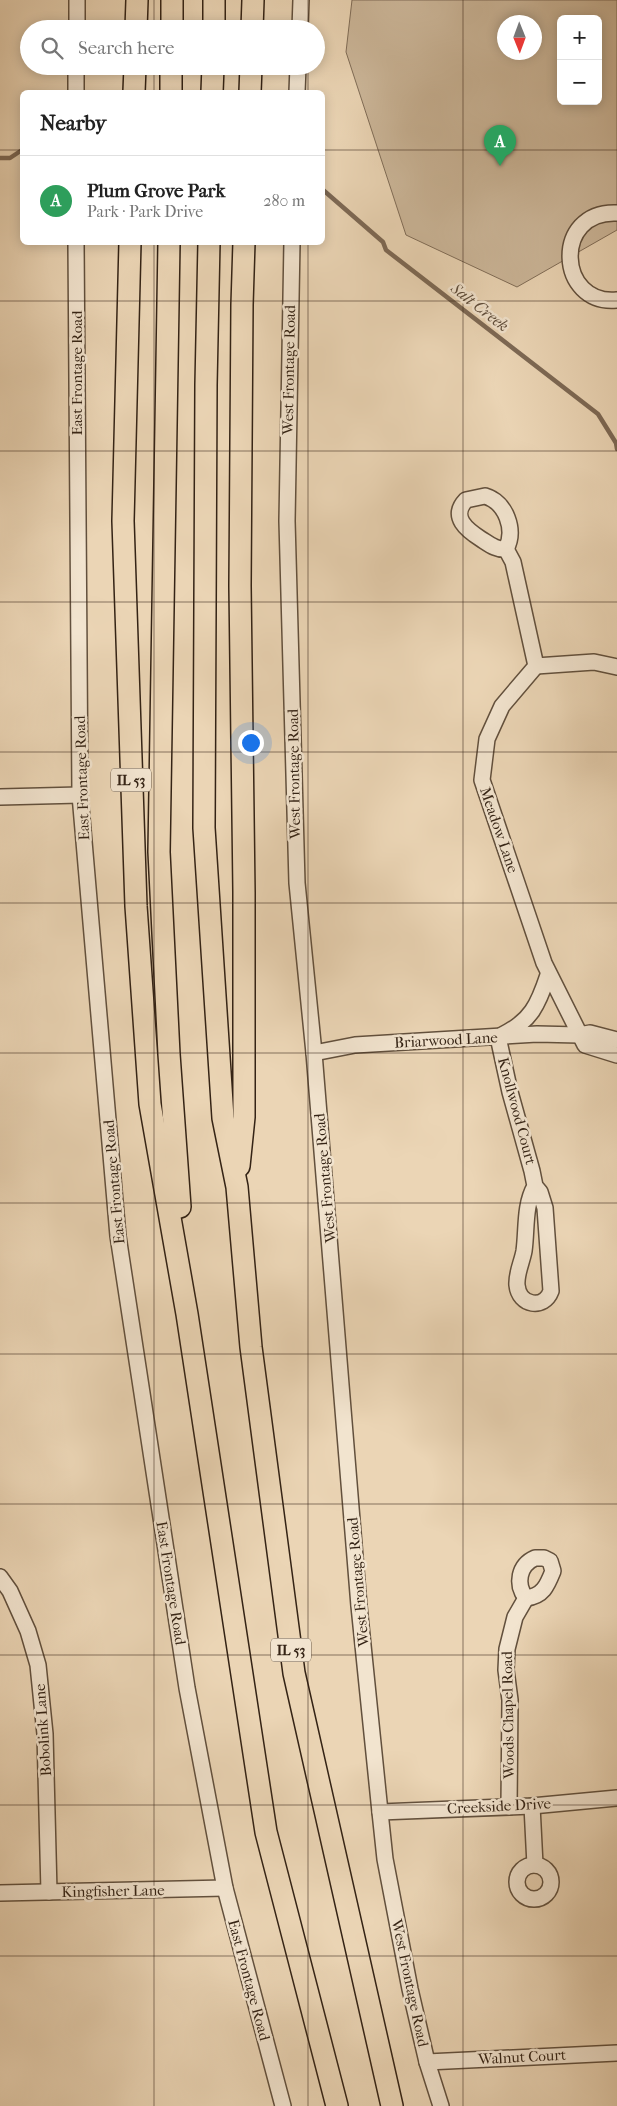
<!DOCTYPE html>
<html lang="en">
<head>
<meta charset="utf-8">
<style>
	:root { --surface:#fff; --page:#f6f6f6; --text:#222; --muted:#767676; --line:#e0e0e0; --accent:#b45309 }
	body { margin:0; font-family:"IM FELL French Canon",serif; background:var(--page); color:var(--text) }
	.controls { position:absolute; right:15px; top:15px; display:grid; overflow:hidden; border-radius:8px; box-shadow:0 2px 12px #0003 }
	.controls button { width:45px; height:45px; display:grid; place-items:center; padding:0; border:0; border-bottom:1px solid var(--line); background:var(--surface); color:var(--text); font:25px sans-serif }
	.compass { position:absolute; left:497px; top:15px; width:45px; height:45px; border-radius:50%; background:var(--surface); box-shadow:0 2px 12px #0003; rotate:179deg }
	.you { position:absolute; left:250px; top:742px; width:18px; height:18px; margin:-12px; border:4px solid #fff; border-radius:50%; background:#1a73e8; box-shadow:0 0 0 8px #1a73e833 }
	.badge { display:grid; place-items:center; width:32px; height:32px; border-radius:50%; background:var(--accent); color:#fff; font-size:16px; font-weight:700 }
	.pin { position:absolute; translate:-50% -41px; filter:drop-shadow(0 1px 2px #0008) }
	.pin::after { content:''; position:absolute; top:26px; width:18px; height:15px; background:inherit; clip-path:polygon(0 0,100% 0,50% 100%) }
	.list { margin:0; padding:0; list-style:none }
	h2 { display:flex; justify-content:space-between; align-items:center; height:65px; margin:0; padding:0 20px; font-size:21px }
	h2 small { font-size:16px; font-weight:400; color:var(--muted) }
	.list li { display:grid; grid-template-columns:32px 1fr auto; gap:15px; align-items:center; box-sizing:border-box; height:90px; padding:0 20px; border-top:1px solid var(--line) }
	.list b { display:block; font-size:19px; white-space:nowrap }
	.list p { margin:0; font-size:16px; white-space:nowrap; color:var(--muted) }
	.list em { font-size:16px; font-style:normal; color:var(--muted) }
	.icon { flex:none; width:28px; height:28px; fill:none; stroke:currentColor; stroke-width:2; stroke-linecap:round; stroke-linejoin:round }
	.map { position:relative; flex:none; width:617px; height:2106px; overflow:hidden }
	.search { position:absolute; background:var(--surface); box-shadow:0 2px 12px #0003; left:20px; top:20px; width:305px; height:55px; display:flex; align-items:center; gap:12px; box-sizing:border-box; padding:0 18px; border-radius:28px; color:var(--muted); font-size:19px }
	.panel { position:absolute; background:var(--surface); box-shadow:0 2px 12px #0003; left:20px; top:90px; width:305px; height:155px; border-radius:8px }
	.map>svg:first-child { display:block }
</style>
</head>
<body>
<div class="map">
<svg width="617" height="2106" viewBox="0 0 617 2106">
	<rect width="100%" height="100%" fill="#ebd5b5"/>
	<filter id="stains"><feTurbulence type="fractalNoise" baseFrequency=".004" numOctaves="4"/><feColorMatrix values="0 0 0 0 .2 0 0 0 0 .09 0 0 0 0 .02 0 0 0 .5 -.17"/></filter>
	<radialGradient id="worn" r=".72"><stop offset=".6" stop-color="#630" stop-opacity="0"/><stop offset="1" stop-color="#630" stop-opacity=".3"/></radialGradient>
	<path fill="#ccb79a" stroke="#806d58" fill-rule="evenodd" d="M352 0H617V230L517 287 406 235 346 52ZM561 19H598V101H561ZM504 22H534V52H504Z"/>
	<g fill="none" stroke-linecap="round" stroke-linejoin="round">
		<g stroke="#7d6955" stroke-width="4.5">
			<path d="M0 158H10L22 150"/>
			<path d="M322 189 383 242 386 250 598 414 616 443 617 449"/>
		</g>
		<g stroke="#62503d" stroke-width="18">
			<g id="minor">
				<path d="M77 29V0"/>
				<path d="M300 29 301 0"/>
				<path d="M76 92V66"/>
				<path d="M297 92 298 66"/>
				<path d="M617 213C552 210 557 306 617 300"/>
				<path d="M76 242 80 795 118 1236 187 1688 225 1888 283 2106"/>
				<path d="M292 242 287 521 297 883 314 1053 359 1606 380 1812 385 1859 410 1989 427 2062 441 2106"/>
				<path d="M485 496C506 502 516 530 506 549 496 550 489 544 481 539 467 530 450 517 466 500Z"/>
				<path d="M506 549 513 562 536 666 502 706 487 739 482 780 544 963 585 1045 617 1055"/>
				<path d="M536 666 594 662 617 667"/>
				<path d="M0 797 80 795"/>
				<path d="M502 1035C531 1021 538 1005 548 975"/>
				<path d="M498 1037 510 1092 532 1171 535 1186 540 1192 545 1208 551 1291C544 1310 519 1306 517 1285 516 1274 522 1262 524 1251 527 1230 524 1205 535 1186"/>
				<path d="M314 1053 355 1045 537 1034 579 1035 590 1033 617 1040"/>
				<path d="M535 1558H544L550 1561 553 1571C547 1586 543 1596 526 1598 515 1584 519 1565 535 1558Z"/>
				<path d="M0 1577 10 1591 28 1631 38 1665 45 1734 49 1892"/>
				<path d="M532 1806 535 1865"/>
				<path d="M509 1807 510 1700 506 1670 507 1649 515 1617 526 1598"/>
				<path d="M380 1812 532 1806 617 1798"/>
				<circle cx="534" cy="1882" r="17"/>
				<path d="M0 1893 225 1888"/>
				<path d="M427 2062 617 2053"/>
			</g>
		</g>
		<g stroke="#342315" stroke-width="24">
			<g id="highway">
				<path d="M136 29 137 0"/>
				<path d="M172 29V0"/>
				<path d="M214 29V0"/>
				<path d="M252 29 253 0"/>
				<path d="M134 92 135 66"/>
				<path d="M171 92V66"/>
				<path d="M212 92 213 66"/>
				<path d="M250 92 251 66"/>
				<path d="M130 242 123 521 136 906 150 1104 187 1314 266 1832 337 2106"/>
				<path d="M169 242 159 852 169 1054 180 1207"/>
				<path d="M209 242 206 385 204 828 223 1118 237 1187 251 1347 294 1673 392 2106"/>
				<path d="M239 1166 244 1117V892L240 586 242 305 244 242"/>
			</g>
		</g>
		<use href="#minor" stroke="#f2e4cf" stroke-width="15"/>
		<use href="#highway" stroke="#ebd5b5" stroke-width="21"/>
	</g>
	<path fill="none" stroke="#342315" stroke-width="1" stroke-opacity="0.55" d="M154 0V29M308 0V29M463 0V2106M154 66V92M308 66V92M0 150H22M322 150H617M154 242V2106M308 242V2106M0 301H617M0 451H617M0 602H617M0 752H617M0 903H617M0 1053H617M0 1203H617M0 1354H617M0 1504H617M0 1655H617M0 1805H617M0 1956H617"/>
	<g text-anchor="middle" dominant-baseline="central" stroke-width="5" stroke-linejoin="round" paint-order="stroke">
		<g fill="#f2e4cf" stroke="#6d5d4d" stroke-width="1">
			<rect x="111" y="768.5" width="40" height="23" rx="4"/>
			<rect x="271" y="1638.5" width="40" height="23" rx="4"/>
		</g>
		<g font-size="14" font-weight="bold" fill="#342315">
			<text x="131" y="780">IL 53</text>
			<text x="291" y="1650">IL 53</text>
		</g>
		<g font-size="15" fill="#342315" stroke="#f2e4cf">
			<text transform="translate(289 370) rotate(-89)">West Frontage Road</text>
			<text transform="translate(77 373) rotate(-90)">East Frontage Road</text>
			<text transform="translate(294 774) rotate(-91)">West Frontage Road</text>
			<text transform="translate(82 778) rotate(-92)">East Frontage Road</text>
			<text transform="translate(499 830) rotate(71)">Meadow Lane</text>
			<text transform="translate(446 1040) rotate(-3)">Briarwood Lane</text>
			<text transform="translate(517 1111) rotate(75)">Knollwood Court</text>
			<text transform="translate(325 1178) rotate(-95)">West Frontage Road</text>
			<text transform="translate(114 1182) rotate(-95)">East Frontage Road</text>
			<text transform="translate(358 1582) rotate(-95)">West Frontage Road</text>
			<text transform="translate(171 1583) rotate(81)">East Frontage Road</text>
			<text transform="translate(508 1715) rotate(-91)">Woods Chapel Road</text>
			<text transform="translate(43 1730) rotate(-94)">Bobolink Lane</text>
			<text transform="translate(499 1806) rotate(-3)">Creekside Drive</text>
			<text transform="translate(113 1891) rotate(-1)">Kingfisher Lane</text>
			<text transform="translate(249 1980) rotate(75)">East Frontage Road</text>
			<text transform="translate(410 1983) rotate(78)">West Frontage Road</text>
			<text transform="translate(522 2057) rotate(-3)">Walnut Court</text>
		</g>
		<g font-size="16" font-style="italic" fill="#5e4c3a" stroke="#f2e4cf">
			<text transform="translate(480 307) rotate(38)">Salt Creek</text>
		</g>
	</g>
	<rect width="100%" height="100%" filter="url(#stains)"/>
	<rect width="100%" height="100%" fill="url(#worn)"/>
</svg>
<div class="controls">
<button>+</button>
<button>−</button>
</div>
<svg class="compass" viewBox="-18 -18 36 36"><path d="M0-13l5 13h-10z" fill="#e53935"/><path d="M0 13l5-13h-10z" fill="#767676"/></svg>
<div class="you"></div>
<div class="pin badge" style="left:500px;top:166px;background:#2e9e5b">A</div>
<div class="search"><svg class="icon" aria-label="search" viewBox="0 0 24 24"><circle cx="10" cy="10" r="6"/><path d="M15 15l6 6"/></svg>Search here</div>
<section class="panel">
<h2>Nearby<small></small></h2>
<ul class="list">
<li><span class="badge" style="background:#2e9e5b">A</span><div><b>Plum Grove Park</b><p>Park · Park Drive</p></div><em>280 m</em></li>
</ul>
</section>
</div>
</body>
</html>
